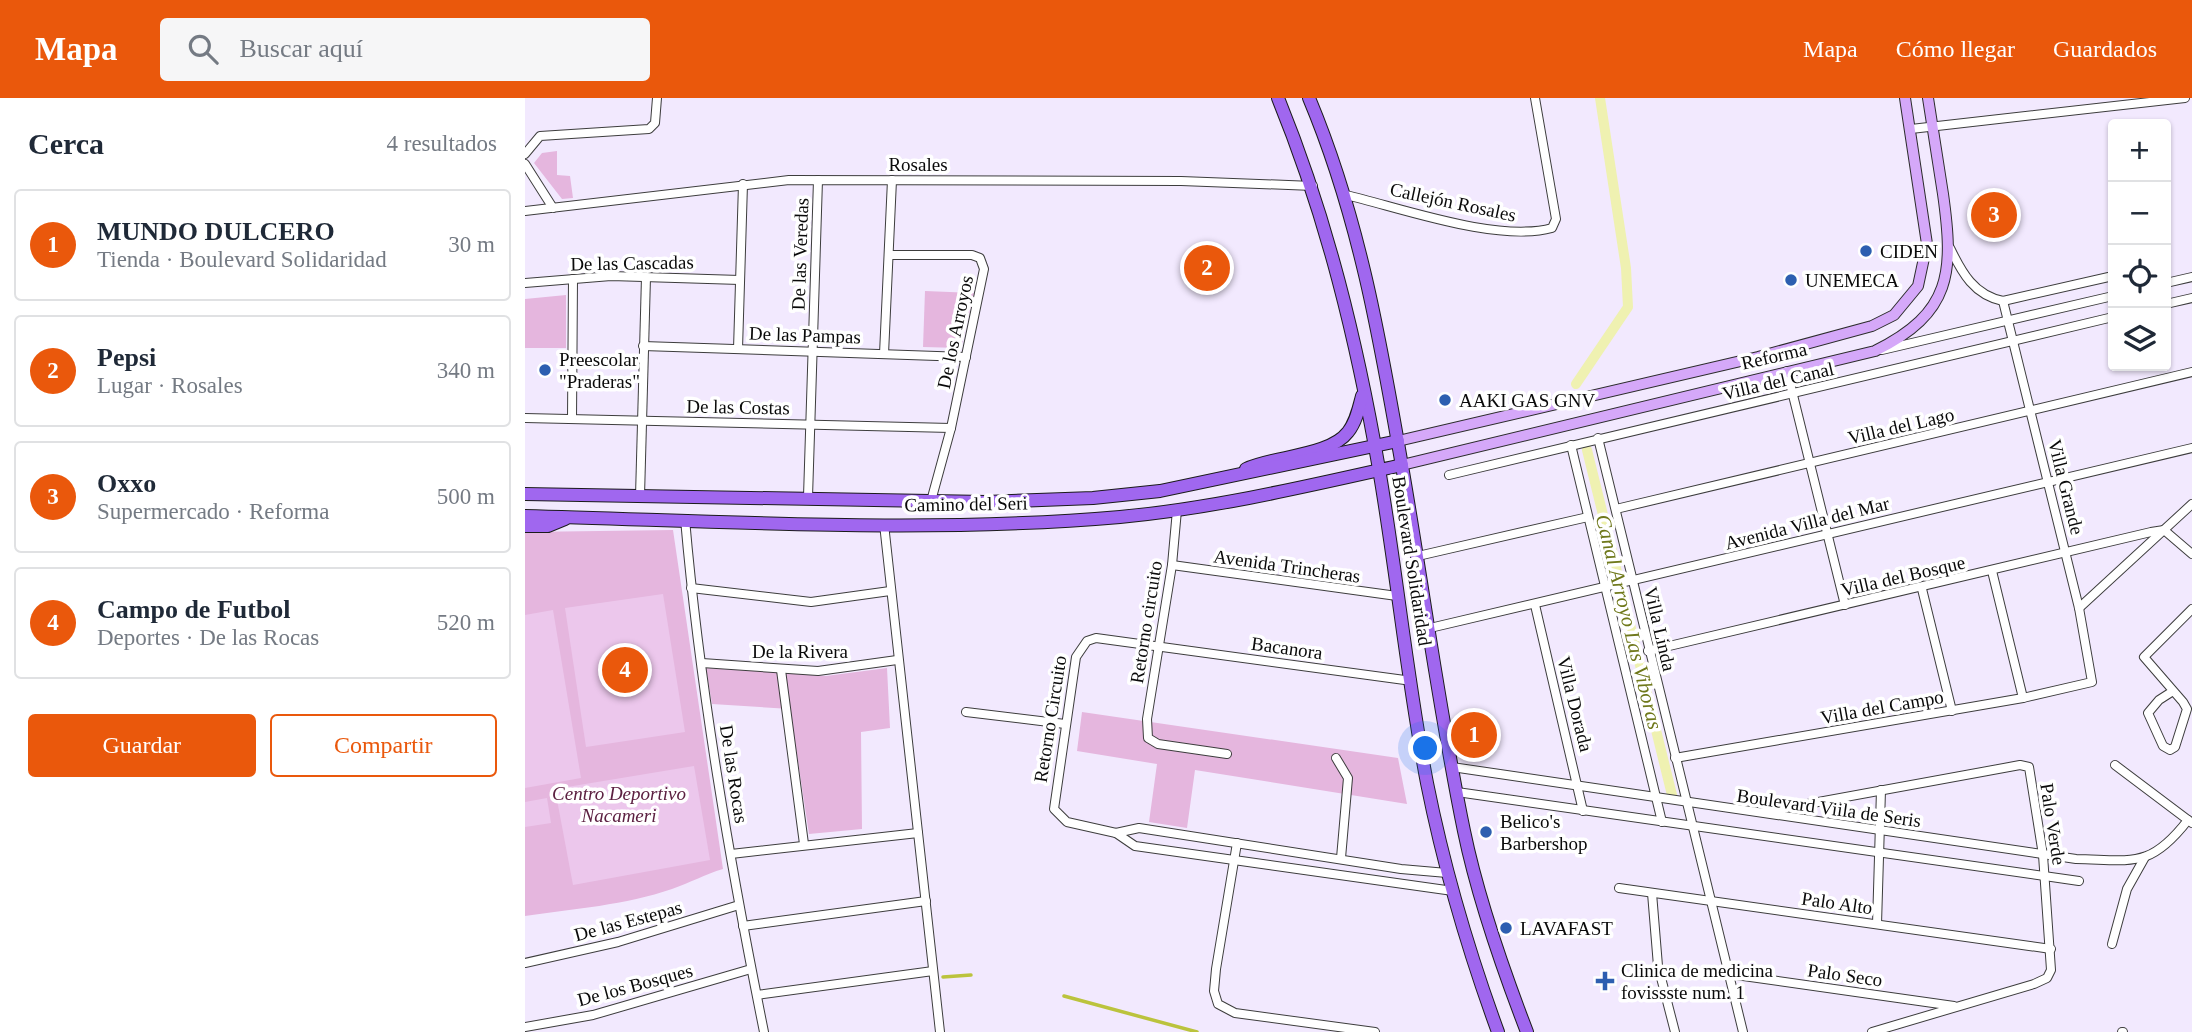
<!DOCTYPE html>
<html lang="es">
<head>
<meta charset="utf-8">
<style>
	:root { --surface:#fff; --page:#f6f6f7; --text:#1f2937; --muted:#747a83; --line:#e0e1e3; --accent:#ea580c }
	body { margin:0; font-family:Georgia,serif; background:var(--page); color:var(--text) }
	.controls { position:absolute; right:21px; top:21px; display:grid; overflow:hidden; border-radius:7px; box-shadow:0 2px 5px #0004 }
	.controls button { width:63px; height:63px; display:grid; place-items:center; padding:0; border:0; border-bottom:2px solid var(--line); background:var(--surface); color:var(--text); font:35px sans-serif }
	.you { position:absolute; left:901px; top:651px; width:24px; height:24px; margin:-18px; border:5px solid #fff; border-radius:50%; background:#1a73e8; box-shadow:0 0 0 10px #1a73e833 }
	.badge { display:grid; place-items:center; width:46px; height:46px; border-radius:50%; background:var(--accent); color:#fff; font-size:23px; font-weight:700 }
	.pin { position:absolute; translate:-50% -50%; border:4px solid #fff; box-shadow:0 2px 7px #0006 }
	.list { margin:0; padding:0; list-style:none }
	h2 { display:flex; justify-content:space-between; align-items:center; height:91px; margin:0; padding:0 28px; font-size:30px }
	h2 small { font-size:23px; font-weight:400; color:var(--muted) }
	.list li { display:grid; grid-template-columns:46px 1fr auto; gap:21px; align-items:center; box-sizing:border-box; height:112px; margin:0 14px 14px; padding:0 14px; border:2px solid var(--line); border-radius:7px }
	.list b { display:block; font-size:26px; white-space:nowrap }
	.list p { margin:0; font-size:23px; white-space:nowrap; color:var(--muted) }
	.list em { font-size:23px; font-style:normal; color:var(--muted) }
	.actions { display:flex; gap:14px; padding:21px 28px }
	.actions a { flex:1; padding:16px 0; border:2px solid var(--accent); border-radius:7px; text-align:center; font-size:24px; color:var(--accent) }
	.actions .main { background:var(--accent); color:#fff }
	.icon { flex:none; width:38px; height:38px; fill:none; stroke:currentColor; stroke-width:2; stroke-linecap:round; stroke-linejoin:round }
	.map { position:relative; flex:none; width:1667px; height:934px; overflow:hidden }
	header { display:flex; align-items:center; gap:42px; box-sizing:border-box; height:98px; padding:0 35px; background:var(--accent); color:#fff }
	header strong { font-size:33px }
	nav { display:flex; gap:38px; margin-inline-start:auto; font-size:24px }
	.search { width:490px; height:63px; background:var(--page); display:flex; align-items:center; gap:18px; box-sizing:border-box; padding:0 24px; border-radius:7px; color:var(--muted); font-size:26px }
	main { display:flex }
	aside { flex:1; background:var(--surface) }
	.map>svg:first-child { display:block }
</style>
</head>
<body>
<header>
<strong>Mapa</strong>
<div class="search"><svg class="icon" aria-label="search" viewBox="0 0 24 24"><circle cx="10" cy="10" r="6"/><path d="M15 15l6 6"/></svg>Buscar aquí</div>
<nav><a>Mapa</a><a>Cómo llegar</a><a>Guardados</a></nav>
</header>
<main>
<aside>
<h2>Cerca<small>4 resultados</small></h2>
<ul class="list">
<li><span class="badge">1</span><div><b>MUNDO DULCERO</b><p>Tienda · Boulevard Solidaridad</p></div><em>30 m</em></li>
<li><span class="badge">2</span><div><b>Pepsi</b><p>Lugar · Rosales</p></div><em>340 m</em></li>
<li><span class="badge">3</span><div><b>Oxxo</b><p>Supermercado · Reforma</p></div><em>500 m</em></li>
<li><span class="badge">4</span><div><b>Campo de Futbol</b><p>Deportes · De las Rocas</p></div><em>520 m</em></li>
</ul>
<div class="actions"><a class="main">Guardar</a><a>Compartir</a></div>
</aside>
<div class="map">
<svg width="1667" height="934" viewBox="0 0 1667 934">
	<rect width="100%" height="100%" fill="#f2e9fe"/>
	<g fill="#e5b6de">
		<path d="M32 53V77L45 78 48 100 37 101 9 65 17 55Z"/>
		<path d="M400 193 449 195 436 250 398 249Z"/>
		<path d="M41 197V250H0V201Z"/>
		<path d="M148 432 198 771C180 776 165 785 147 791 101 807 48 811 0 818V434Z"/>
		<path d="M181 570 301 578 362 570 365 630 336 634 337 731 284 736 265 611 187 606Z"/>
		<path d="M557 614 873 660 882 706 670 672 662 730 624 724 632 666 552 653Z"/>
	</g>
	<g fill="#ecc7ec">
		<path d="M138 496 160 634 61 649 40 510Z"/>
		<path d="M28 512 56 680 0 690V517Z"/>
		<path d="M169 668 185 762 48 787 30 691Z"/>
		<path d="M22 700 26 725 0 729V704Z"/>
	</g>
	<g fill="none" stroke-linecap="round" stroke-linejoin="round">
		<g stroke="#bbc33d" stroke-width="3.5">
			<path d="M418 879 446 877"/>
			<path d="M539 898 672 934"/>
		</g>
		<g stroke="#eff1b1" stroke-width="10">
			<path d="M1051 286 1103 209 1101 170 1075 0"/>
			<path d="M1062 352 1147 697"/>
		</g>
		<g stroke="#3d3d3d" stroke-width="10">
			<g id="street">
				<path d="M1386 31 1660 0"/>
				<path d="M0 56 15 38 124 31 130 25 132 0"/>
				<path d="M0 66 28 110"/>
				<path d="M821 97C876 110 973 145 1027 130L1031 121 1010 0"/>
				<path d="M0 113 264 82 656 83 788 88"/>
				<path d="M1425 150C1437 175 1449 197 1478 203L1588 178"/>
				<path d="M364 157H447L455 160 459 171 426 330 406 403"/>
				<path d="M0 185 86 178 215 182"/>
				<path d="M1641 185 1667 179"/>
				<path d="M1641 206 1667 200"/>
				<path d="M118 248 441 259"/>
				<path d="M213 251 218 86"/>
				<path d="M1357 252 1588 198"/>
				<path d="M359 256 367 82"/>
				<path d="M1262 273 1320 507"/>
				<path d="M0 320 426 330"/>
				<path d="M47 321 48 181"/>
				<path d="M1073 340 1218 934"/>
				<path d="M1046 347 1137 724"/>
				<path d="M924 377 1588 219"/>
				<path d="M115 398 121 179"/>
				<path d="M283 399 293 82"/>
				<path d="M1091 411 1667 274"/>
				<path d="M652 412 647 467 622 621 623 640 633 646 702 656"/>
				<path d="M160 421C175 593 205 765 239 934"/>
				<path d="M359 426 415 934"/>
				<path d="M893 458 1063 419"/>
				<path d="M647 467 872 498"/>
				<path d="M1467 473 1498 600"/>
				<path d="M166 490 286 504 365 493"/>
				<path d="M1397 491 1427 613"/>
				<path d="M1010 507 1058 713"/>
				<path d="M1554 510 1667 406"/>
				<path d="M905 530 1667 350"/>
				<path d="M1123 553 1626 434 1639 432 1667 456"/>
				<path d="M177 565 293 573 372 562"/>
				<path d="M256 572 279 746"/>
				<path d="M887 583 571 540 562 543 551 559 529 711 542 724 591 735 610 748 928 793"/>
				<path d="M1648 593 1634 602 1623 615 1638 648 1645 652 1650 649 1662 611 1658 604 1619 559 1667 511"/>
				<path d="M441 614 540 626"/>
				<path d="M811 660 823 680 816 760"/>
				<path d="M1150 660 1498 600 1567 584 1554 510 1478 203"/>
				<path d="M1590 667 1667 725"/>
				<path d="M927 669 1551 761C1608 762 1625 771 1663 722"/>
				<path d="M932 694 1554 783"/>
				<path d="M1239 714 1495 667 1504 669 1518 757 1526 872 1522 880 1509 886 1347 934"/>
				<path d="M591 735 614 730 876 771 922 775"/>
				<path d="M712 745 691 871 689 893 693 906 710 915 850 934"/>
				<path d="M206 756 393 735"/>
				<path d="M1094 790 1526 851"/>
				<path d="M1127 795 1133 868 1150 934"/>
				<path d="M1352 826 1356 692"/>
				<path d="M218 828 401 803"/>
				<path d="M1587 846 1602 791 1620 759"/>
				<path d="M0 865 93 844 214 807"/>
				<path d="M1204 876 1429 908"/>
				<path d="M232 897 408 873"/>
				<path d="M0 929 68 917 226 871"/>
				<path d="M1597 934H1598"/>
			</g>
		</g>
		<g stroke="#2c2c2c" stroke-width="12">
			<g id="secondary">
				<path d="M873 343 1233 259 1347 228 1369 217 1393 188 1402 146 1380 0"/>
				<path d="M877 367 1350 253C1427 215 1429 174 1418 96 1413 64 1408 32 1403 0"/>
			</g>
		</g>
		<g stroke="#1b1b1b" stroke-width="14">
			<g id="primary">
				<path d="M753 0C802 120 832 244 854 371 872 476 882 581 902 685 919 770 943 852 973 934"/>
				<path d="M784 0C834 119 855 241 877 368 898 489 914 612 939 733 953 801 977 869 1002 934"/>
				<path d="M721 371C749 358 805 358 823 334 831 324 834 310 837 298"/>
				<path d="M0 396 461 404 568 400 635 393 873 343"/>
				<path d="M0 418C197 423 398 436 595 419 690 410 783 388 877 367"/>
				<path d="M0 428H23L40 421"/>
			</g>
		</g>
		<use href="#street" stroke="#fff" stroke-width="8"/>
		<use href="#secondary" stroke="#d5a8f9" stroke-width="10"/>
		<use href="#primary" stroke="#a067ef" stroke-width="12"/>
	</g>
	<g fill="#2d5fb0" stroke="#fff" stroke-width="2.5">
		<circle cx="1341" cy="153" r="7"/>
		<circle cx="1266" cy="182" r="7"/>
		<circle cx="20" cy="272" r="7"/>
		<circle cx="920" cy="302" r="7"/>
		<circle cx="961" cy="734" r="7"/>
		<circle cx="981" cy="830" r="7"/>
		<path d="M1076.5 872.5h7v7h7v7h-7v7h-7v-7h-7v-7h7z"/>
	</g>
	<g text-anchor="middle" dominant-baseline="central" stroke-width="7" stroke-linejoin="round" paint-order="stroke">
		<g font-size="19" fill="#0a0a0a" stroke="#fff">
			<text x="393" y="66">Rosales</text>
			<text transform="translate(928 104) rotate(12)">Callejón Rosales</text>
			<text transform="translate(275 156) rotate(-88)">De las Veredas</text>
			<text transform="translate(107 165) rotate(-1)">De las Cascadas</text>
			<text transform="translate(430 234) rotate(-78)">De los Arroyos</text>
			<text transform="translate(280 237) rotate(2)">De las Pampas</text>
			<text transform="translate(1249 258) rotate(-13)">Reforma</text>
			<text transform="translate(1253 283) rotate(-13)">Villa del Canal</text>
			<text transform="translate(213 309) rotate(1)">De las Costas</text>
			<text transform="translate(1376 328) rotate(-13)">Villa del Lago</text>
			<text transform="translate(1541 389) rotate(76)">Villa Grande</text>
			<text transform="translate(441 406) rotate(-1)">Camino del Seri</text>
			<text transform="translate(1282 425) rotate(-14)">Avenida Villa del Mar</text>
			<text transform="translate(887 463) rotate(81)">Boulevard Solidaridad</text>
			<text transform="translate(762 468) rotate(8)">Avenida Trincheras</text>
			<text transform="translate(1378 478) rotate(-13)">Villa del Bosque</text>
			<text transform="translate(621 524) rotate(-81)">Retorno circuito</text>
			<text transform="translate(1135 531) rotate(77)">Villa Linda</text>
			<text transform="translate(762 550) rotate(8)">Bacanora</text>
			<text x="275" y="553">De la Rivera</text>
			<text transform="translate(1050 606) rotate(76)">Villa Dorada</text>
			<text transform="translate(1357 609) rotate(-10)">Villa del Campo</text>
			<text transform="translate(525 621) rotate(-81)">Retorno Circuito</text>
			<text transform="translate(209 676) rotate(81)">De las Rocas</text>
			<text transform="translate(1304 710) rotate(8)">Boulevard Viila de Seris</text>
			<text transform="translate(1528 726) rotate(81)">Palo Verde</text>
			<text transform="translate(1312 805) rotate(8)">Palo Alto</text>
			<text transform="translate(103 823) rotate(-15)">De las Estepas</text>
			<text transform="translate(1320 877) rotate(8)">Palo Seco</text>
			<text transform="translate(110 887) rotate(-15)">De los Bosques</text>
		</g>
		<g font-size="19" fill="#0a0a0a" stroke="#fff" text-anchor="start">
			<text x="1355" y="153">CIDEN</text>
			<text x="1280" y="182">UNEMECA</text>
			<text x="34" y="261">Preescolar<tspan x="34" dy="22">"Praderas"</tspan></text>
			<text x="934" y="302">AAKI GAS GNV</text>
			<text x="975" y="723">Belico's<tspan x="975" dy="22">Barbershop</tspan></text>
			<text x="995" y="830">LAVAFAST</text>
			<text x="1096" y="872">Clinica de medicina<tspan x="1096" dy="22">fovissste num. 1</tspan></text>
		</g>
		<g font-size="19" font-style="italic" fill="#5c2041" stroke="#fff">
			<text x="94" y="695">Centro Deportivo<tspan x="94" dy="22">Nacameri</tspan></text>
		</g>
		<g font-size="21" font-style="italic" fill="#6f781b" stroke="#fff">
			<text transform="translate(1104 524) rotate(76)">Canal Arroyo Las Viboras</text>
		</g>
	</g>
</svg>
<div class="controls">
<button>+</button>
<button>−</button>
<button><svg class="icon" aria-label="locate" viewBox="0 0 24 24"><circle cx="12" cy="12" r="6"/><path d="M12 2v4M12 18v4M2 12h4M18 12h4"/></svg></button>
<button><svg class="icon" aria-label="layers" viewBox="0 0 24 24"><path d="M12 4l9 5-9 5-9-5zM3 14l9 5 9-5"/></svg></button>
</div>
<div class="you"></div>
<div class="pin badge" style="left:949px;top:637px">1</div>
<div class="pin badge" style="left:682px;top:170px">2</div>
<div class="pin badge" style="left:1469px;top:117px">3</div>
<div class="pin badge" style="left:100px;top:572px">4</div>
</div>
</main>
</body>
</html>
